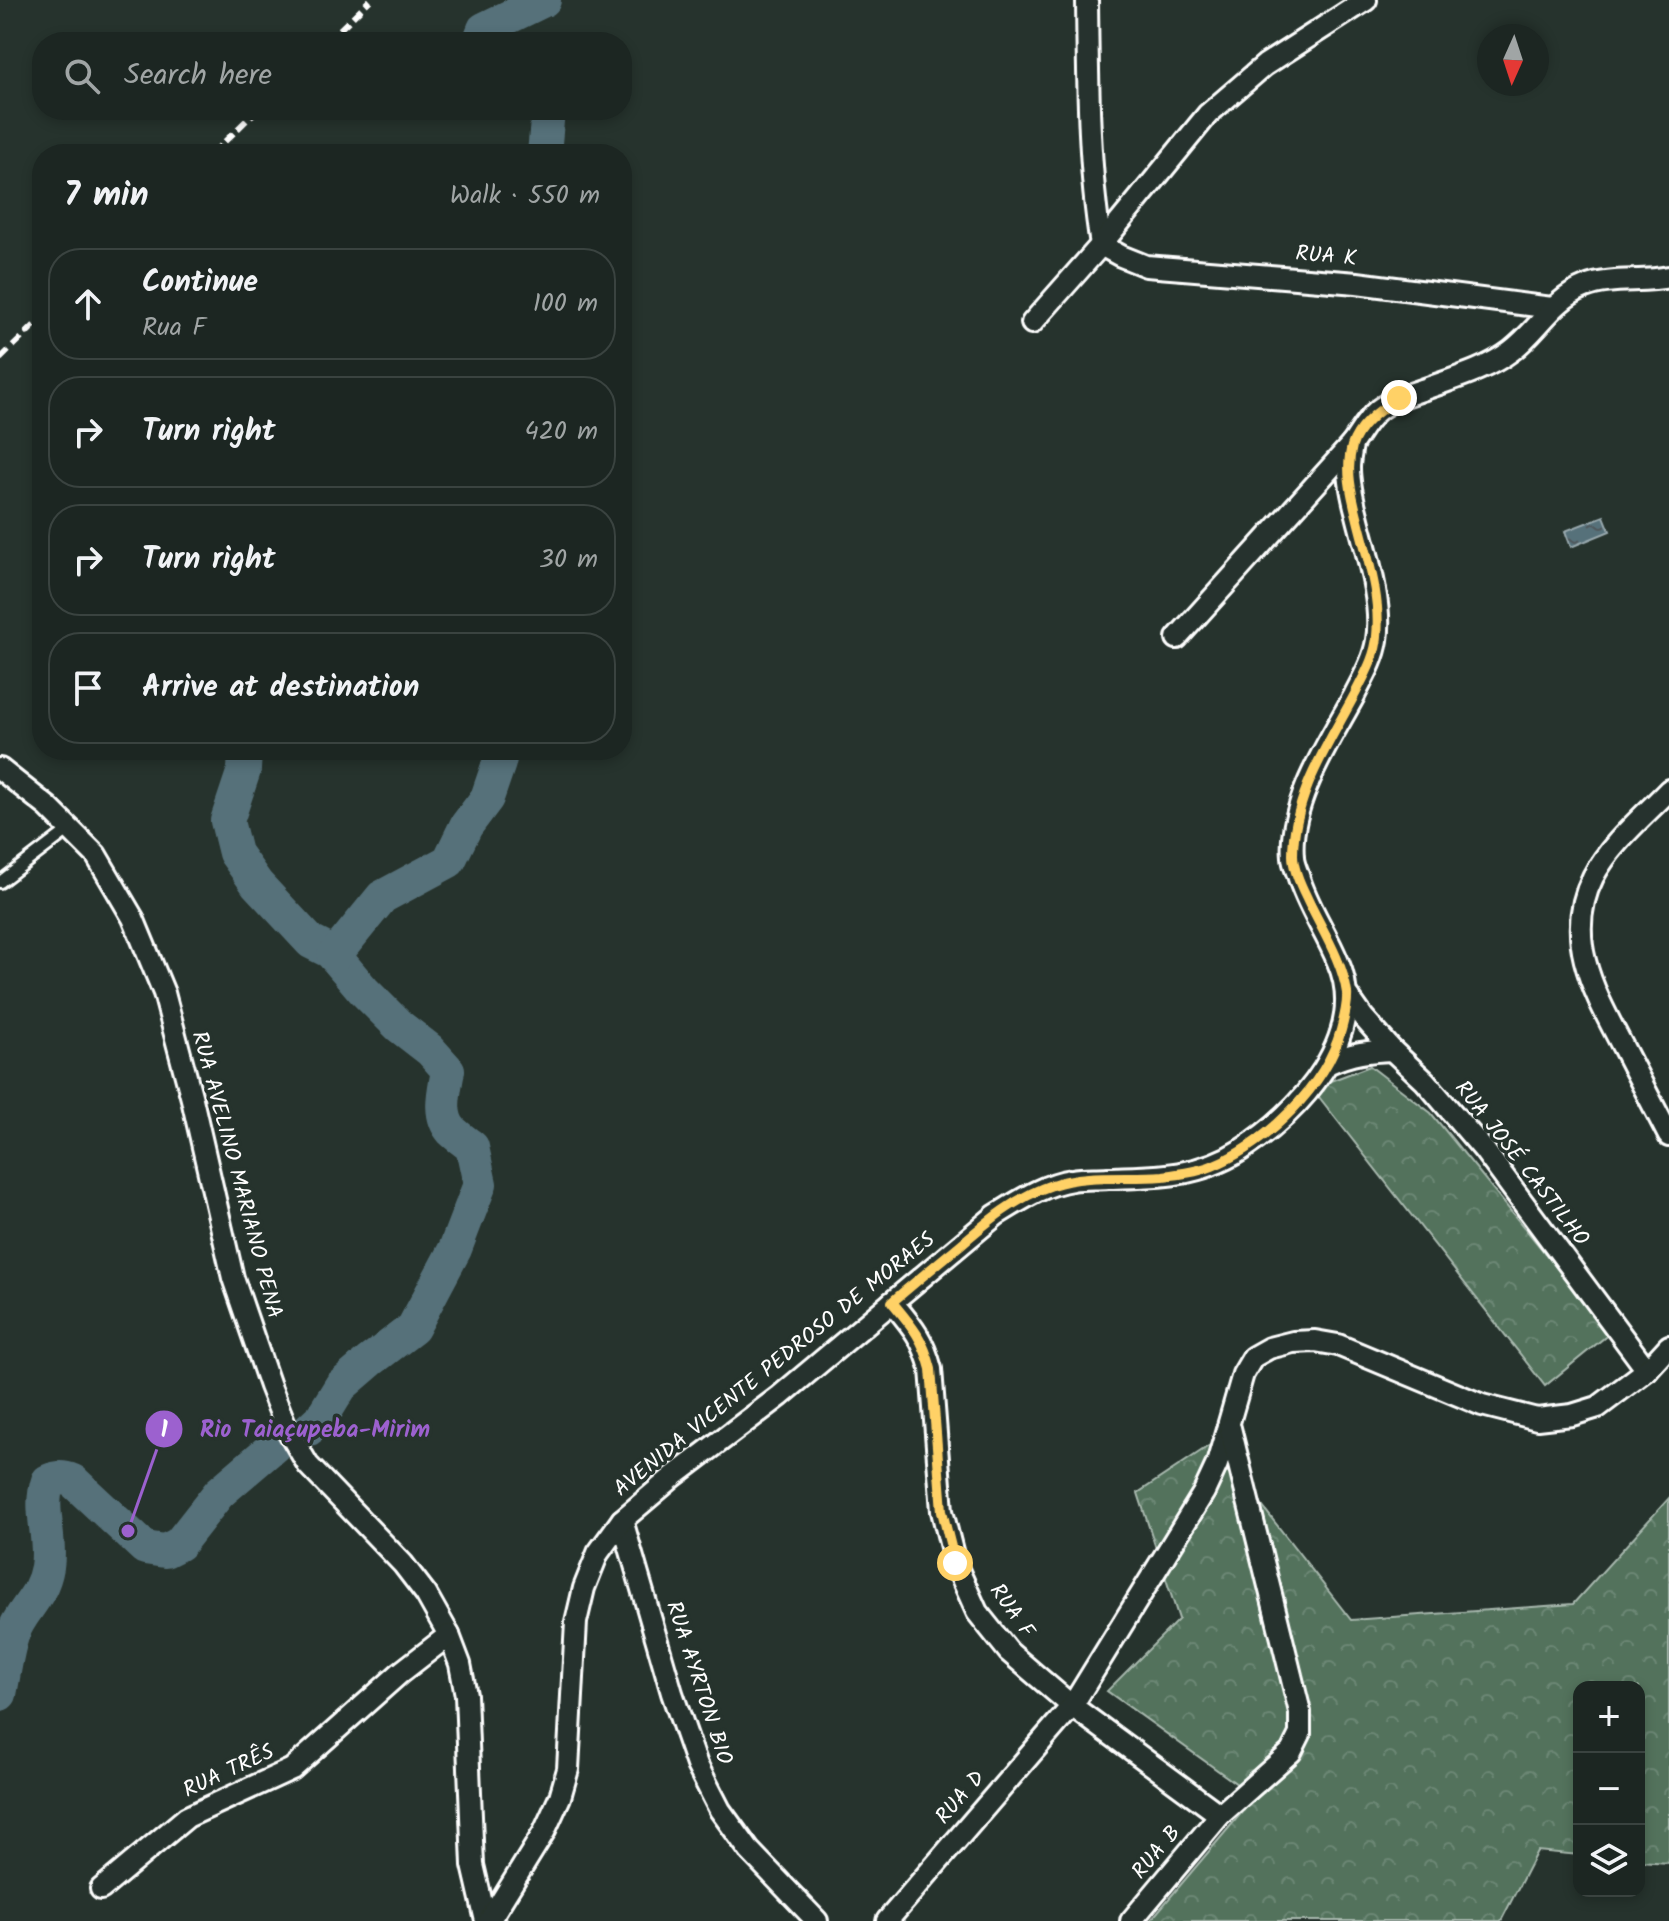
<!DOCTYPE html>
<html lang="en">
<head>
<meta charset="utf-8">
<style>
	:root { --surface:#1c2622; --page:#252e2a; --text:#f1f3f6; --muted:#a0a5a5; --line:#3a4340 }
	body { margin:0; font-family:Kalam,sans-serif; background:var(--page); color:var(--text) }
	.controls { position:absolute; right:24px; bottom:24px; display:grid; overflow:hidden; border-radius:16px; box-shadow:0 4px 12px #0003 }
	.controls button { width:72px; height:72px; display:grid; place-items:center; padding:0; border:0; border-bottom:2px solid var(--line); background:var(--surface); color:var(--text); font:40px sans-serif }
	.compass { position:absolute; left:1477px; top:24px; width:72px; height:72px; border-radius:50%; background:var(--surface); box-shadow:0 4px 12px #0003; rotate:183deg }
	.stop { position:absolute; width:24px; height:24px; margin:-18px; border:6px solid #ffd166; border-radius:50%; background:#fff }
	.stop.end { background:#ffd166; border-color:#fff; box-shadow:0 2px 8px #0008 }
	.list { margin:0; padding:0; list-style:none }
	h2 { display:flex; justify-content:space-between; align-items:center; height:104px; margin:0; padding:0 32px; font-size:34px }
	h2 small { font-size:26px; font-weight:400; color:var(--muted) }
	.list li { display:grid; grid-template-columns:52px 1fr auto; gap:24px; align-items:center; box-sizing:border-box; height:112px; margin:0 16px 16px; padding:0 16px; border:2px solid var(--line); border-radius:32px }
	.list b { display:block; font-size:30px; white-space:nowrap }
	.list p { margin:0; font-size:26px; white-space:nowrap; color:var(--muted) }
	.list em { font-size:26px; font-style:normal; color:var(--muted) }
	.icon { flex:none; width:44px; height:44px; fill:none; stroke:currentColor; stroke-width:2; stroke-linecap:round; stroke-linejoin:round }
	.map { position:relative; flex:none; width:1669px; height:1921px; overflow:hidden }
	.search { position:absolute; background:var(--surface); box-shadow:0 4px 12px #0003; left:32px; top:32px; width:600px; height:88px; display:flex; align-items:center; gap:20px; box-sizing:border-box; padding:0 28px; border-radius:32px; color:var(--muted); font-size:30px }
	.panel { position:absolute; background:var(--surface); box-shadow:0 4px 12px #0003; left:32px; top:144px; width:600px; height:616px; border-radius:32px }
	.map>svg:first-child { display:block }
</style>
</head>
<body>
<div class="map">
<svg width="1669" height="1921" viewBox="0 0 1669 1921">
	<defs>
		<pattern id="forest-crowns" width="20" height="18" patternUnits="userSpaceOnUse" patternTransform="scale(2)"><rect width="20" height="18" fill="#52725c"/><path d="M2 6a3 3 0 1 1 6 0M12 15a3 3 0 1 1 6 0" fill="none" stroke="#6c8774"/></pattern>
		<pattern id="water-ripples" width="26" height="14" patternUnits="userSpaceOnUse" patternTransform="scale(2)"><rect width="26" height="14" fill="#57717a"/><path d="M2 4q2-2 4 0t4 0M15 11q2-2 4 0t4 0" fill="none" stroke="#50595c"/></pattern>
	</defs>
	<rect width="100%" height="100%" fill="#26332d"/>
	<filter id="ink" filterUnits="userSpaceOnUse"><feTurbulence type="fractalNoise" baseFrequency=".0125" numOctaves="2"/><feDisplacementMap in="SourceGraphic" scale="16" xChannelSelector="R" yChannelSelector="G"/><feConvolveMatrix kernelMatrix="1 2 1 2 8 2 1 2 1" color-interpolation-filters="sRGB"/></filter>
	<g filter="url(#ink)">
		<g fill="url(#forest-crowns)" stroke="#a8b8ae" stroke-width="2">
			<path d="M1370 1066 1431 1113 1610 1333 1545 1386 1312 1088Z"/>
			<path d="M1213 1443 1351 1620 1573 1604 1669 1498V1863L1639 1861V1687H1579V1855L1537 1851 1501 1921H1150L1255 1797 1107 1691 1179 1619 1138 1493Z"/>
		</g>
		<path fill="url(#water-ripples)" stroke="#9aaaaf" stroke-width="2" d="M1604 516 1610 531 1571 547 1565 531Z"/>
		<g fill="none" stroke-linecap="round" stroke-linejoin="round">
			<g stroke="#57717a" stroke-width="34">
				<path d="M479 42 484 29 544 0"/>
				<path d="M544 154 548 110"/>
				<path d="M245 750 244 770 227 821 235 853 257 884 311 942 331 952 364 991 399 1026 430 1050 448 1070C445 1089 437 1115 452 1131 458 1137 466 1142 472 1147L480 1184 455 1249 413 1328 370 1361 341 1386 322 1417 309 1429"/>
				<path d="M334 956 382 897 449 861 466 826 487 798 499 763 502 750"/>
				<path d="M0 1694C4 1675 6 1652 13 1633 22 1609 42 1597 47 1567 52 1538 38 1509 48 1481 58 1477 63 1477 73 1481L145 1548 165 1551 179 1544 219 1493 274 1446"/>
			</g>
			<g stroke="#fff" stroke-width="16">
				<path id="service" d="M0 882 71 828"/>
			</g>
			<g stroke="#fff" stroke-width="26">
				<g id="minor">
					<path d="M1087 0C1088 81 1088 164 1101 245"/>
					<path d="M1101 245 1121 256 1146 266 1357 283 1552 308"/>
					<path d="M1032 323 1101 245 1208 114 1265 65 1366 0"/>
					<path d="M1177 638 1352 444C1360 433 1367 419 1378 410 1391 400 1407 395 1422 390 1452 379 1486 370 1511 351 1538 331 1552 300 1585 287 1611 277 1642 283 1669 277"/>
					<path d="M0 769 48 807 96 855 133 918 164 993 192 1099 233 1278 270 1386 287 1429 308 1465 403 1564 426 1594 449 1635 460 1664 466 1695 473 1865 486 1921"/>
					<path d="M1669 790C1643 817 1610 844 1593 877 1562 939 1596 995 1624 1049 1639 1078 1654 1107 1669 1136"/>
					<path d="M1348 996 1363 1017 1392 1050 1425 1081 1484 1150 1647 1370"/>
					<path d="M1329 1063C1352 1053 1368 1051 1392 1050"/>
					<path d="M892 1302C912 1326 923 1338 931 1369L942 1511 955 1563 977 1612 1009 1652 1072 1706 1220 1815"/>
					<path d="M622 1520 672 1693 697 1765 720 1810 749 1850 817 1921"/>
					<path d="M101 1889 187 1817 292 1769 400 1673 449 1635"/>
					<path d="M489 1921 544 1832 560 1797 568 1769 576 1622 584 1588 598 1553 622 1520 674 1476 780 1396 996 1215C1019 1201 1044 1184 1072 1180 1083 1178 1096 1179 1108 1178 1156 1177 1199 1177 1241 1150 1299 1113 1370 1036 1338 962 1326 932 1307 906 1298 875 1296 869 1293 863 1293 857 1288 803 1329 742 1354 696 1363 678 1374 660 1377 640 1383 603 1366 552 1357 515 1353 500 1349 484 1349 468 1349 460 1351 452 1352 444"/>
					<path d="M887 1921 1072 1706 1204 1492 1217 1464 1243 1374 1253 1357 1269 1348 1293 1342 1315 1341 1338 1345 1463 1397 1482 1405 1537 1419 1572 1415 1598 1407 1647 1370 1669 1346"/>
					<path d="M1131 1921 1220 1815 1291 1752 1300 1734V1712L1230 1428"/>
				</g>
			</g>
			<use href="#service" stroke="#26332d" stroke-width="10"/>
			<use href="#minor" stroke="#26332d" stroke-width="20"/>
			<g stroke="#fff" stroke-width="6" stroke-dasharray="12 6" stroke-linecap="butt">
				<path d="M327 42 370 0"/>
				<path d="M212 154 257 110"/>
				<path d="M0 359 42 318"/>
			</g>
		</g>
	</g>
	<g fill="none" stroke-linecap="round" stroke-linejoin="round" filter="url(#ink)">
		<path stroke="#ffd166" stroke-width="10" d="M955 1563 942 1511 931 1369C923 1338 912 1326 892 1302 914 1283 936 1265 959 1246 987 1222 1016 1197 1052 1185 1087 1173 1127 1179 1163 1176 1180 1174 1197 1172 1212 1166 1266 1144 1326 1086 1341 1030 1344 1019 1348 1004 1347 993 1342 959 1320 927 1306 896 1300 884 1293 868 1293 855 1293 795 1328 745 1355 694 1364 676 1376 656 1377 636 1381 597 1367 557 1358 520 1352 496 1345 471 1352 446 1359 424 1380 409 1399 398"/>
	</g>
	<g text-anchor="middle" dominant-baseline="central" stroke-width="7" stroke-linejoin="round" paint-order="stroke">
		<g font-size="22" fill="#fff" stroke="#26332d">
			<text transform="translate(1326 257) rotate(5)">RUA K</text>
			<text transform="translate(1521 1164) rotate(52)">RUA JOSÉ CASTILHO</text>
			<text transform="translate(236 1175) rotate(75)">RUA AVELINO MARIANO PENA</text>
			<text transform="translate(775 1365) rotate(-39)">AVENIDA VICENTE PEDROSO DE MORAES</text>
			<text transform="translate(1011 1611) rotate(55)">RUA F</text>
			<text transform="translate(698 1683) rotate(72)">RUA AYRTON BIO</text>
			<text transform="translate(229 1772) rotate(-25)">RUA TRÊS</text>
			<text transform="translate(961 1798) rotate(-49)">RUA D</text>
			<text transform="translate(1157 1853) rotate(-50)">RUA B</text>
		</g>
	</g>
	<path fill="none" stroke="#9c61cf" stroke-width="3" d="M128 1531L164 1429"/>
	<g fill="#9c61cf" stroke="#26332d" stroke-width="3">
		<circle cx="128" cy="1531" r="8"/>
		<circle cx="164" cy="1429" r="20"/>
	</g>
	<g font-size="24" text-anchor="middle" font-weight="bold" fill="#fff">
		<text x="164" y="1437">1</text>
	</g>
	<g font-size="24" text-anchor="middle" font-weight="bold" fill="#9c61cf" stroke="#26332d" stroke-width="7" stroke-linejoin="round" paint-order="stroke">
		<text x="315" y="1437">Rio Taiaçupeba-Mirim</text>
	</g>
</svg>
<div class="controls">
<button>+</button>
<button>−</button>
<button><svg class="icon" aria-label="layers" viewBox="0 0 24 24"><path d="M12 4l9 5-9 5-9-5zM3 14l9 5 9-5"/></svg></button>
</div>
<svg class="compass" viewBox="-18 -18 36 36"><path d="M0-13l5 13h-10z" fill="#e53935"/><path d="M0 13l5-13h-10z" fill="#a0a5a5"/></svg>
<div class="stop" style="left:955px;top:1563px"></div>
<div class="stop end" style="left:1399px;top:398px"></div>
<div class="search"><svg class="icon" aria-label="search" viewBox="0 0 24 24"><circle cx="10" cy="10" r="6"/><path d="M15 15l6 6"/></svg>Search here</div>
<section class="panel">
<h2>7 min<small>Walk · 550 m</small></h2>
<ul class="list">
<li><svg class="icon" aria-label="ahead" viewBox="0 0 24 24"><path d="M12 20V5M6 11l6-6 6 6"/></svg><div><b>Continue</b><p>Rua F</p></div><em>100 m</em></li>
<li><svg class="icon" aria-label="right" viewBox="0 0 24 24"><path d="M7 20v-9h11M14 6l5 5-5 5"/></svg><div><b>Turn right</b></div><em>420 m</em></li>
<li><svg class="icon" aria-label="right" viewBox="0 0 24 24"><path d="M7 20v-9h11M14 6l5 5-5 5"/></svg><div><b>Turn right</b></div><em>30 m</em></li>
<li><svg class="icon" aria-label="arrive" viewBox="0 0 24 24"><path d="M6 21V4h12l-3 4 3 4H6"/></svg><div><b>Arrive at destination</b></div></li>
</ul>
</section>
</div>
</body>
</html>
